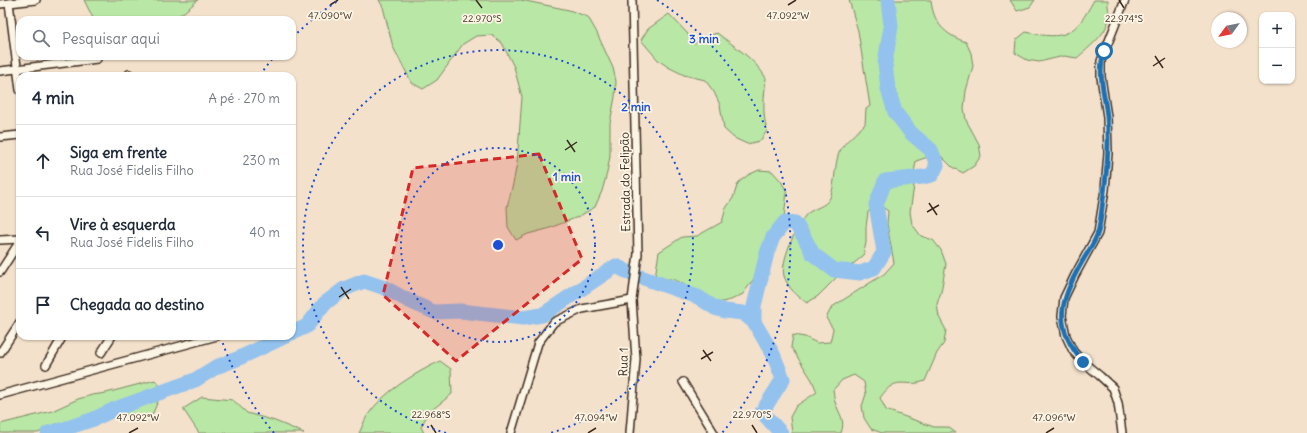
<!DOCTYPE html>
<html lang="pt">
<head>
<meta charset="utf-8">
<style>
	:root { --surface:#fff; --page:#f6f6f7; --text:#1f2937; --muted:#747a83; --line:#e0e1e3 }
	body { margin:0; font-family:Delius,sans-serif; background:var(--page); color:var(--text) }
	.controls { position:absolute; right:12px; top:12px; display:grid; overflow:hidden; border-radius:8px; box-shadow:0 1px 3px #0004 }
	.controls button { width:36px; height:36px; display:grid; place-items:center; padding:0; border:0; border-bottom:1px solid var(--line); background:var(--surface); color:var(--text); font:20px sans-serif }
	.compass { position:absolute; left:1211px; top:12px; width:36px; height:36px; border-radius:50%; background:var(--surface); box-shadow:0 1px 3px #0004; rotate:237deg }
	.stop { position:absolute; width:12px; height:12px; margin:-9px; border:3px solid #1f6fb2; border-radius:50%; background:#fff }
	.stop.end { background:#1f6fb2; border-color:#fff; box-shadow:0 1px 4px #0008 }
	.list { margin:0; padding:0; list-style:none }
	h2 { display:flex; justify-content:space-between; align-items:center; height:52px; margin:0; padding:0 16px; font-size:17px }
	h2 small { font-size:13px; font-weight:400; color:var(--muted) }
	.list li { display:grid; grid-template-columns:26px 1fr auto; gap:12px; align-items:center; box-sizing:border-box; height:72px; padding:0 16px; border-top:1px solid var(--line) }
	.list b { display:block; font-size:15px; white-space:nowrap }
	.list p { margin:0; font-size:13px; white-space:nowrap; color:var(--muted) }
	.list em { font-size:13px; font-style:normal; color:var(--muted) }
	.icon { flex:none; width:22px; height:22px; fill:none; stroke:currentColor; stroke-width:2; stroke-linecap:round; stroke-linejoin:round }
	.map { position:relative; flex:none; width:1307px; height:433px; overflow:hidden }
	.search { position:absolute; background:var(--surface); box-shadow:0 1px 3px #0004; left:16px; top:16px; width:280px; height:44px; display:flex; align-items:center; gap:10px; box-sizing:border-box; padding:0 14px; border-radius:12px; color:var(--muted); font-size:15px }
	.panel { position:absolute; background:var(--surface); box-shadow:0 1px 3px #0004; left:16px; top:72px; width:280px; height:268px; border-radius:12px }
	.map>svg:first-child { display:block }
</style>
</head>
<body>
<div class="map">
<svg width="1307" height="433" viewBox="0 0 1307 433">
	<rect width="100%" height="100%" fill="#f4e1cc"/>
	<filter id="ink" filterUnits="userSpaceOnUse"><feTurbulence type="fractalNoise" baseFrequency=".025" numOctaves="2"/><feDisplacementMap in="SourceGraphic" scale="8" xChannelSelector="R" yChannelSelector="G"/><feConvolveMatrix kernelMatrix="1 2 1 2 8 2 1 2 1" color-interpolation-filters="sRGB"/></filter>
	<g filter="url(#ink)">
		<g fill="#b9e7a6" stroke="#7a8862">
			<path d="M84 0H198C176 20 171 23 141 19L140 20H94Z"/>
			<path d="M379 0H521L569 10 588 17 596 31 613 68 616 81 615 97 610 123V156L607 173 602 191 595 207 578 217 547 229 528 234 516 240 508 227 507 207 513 184 517 163 522 97 514 67 502 43 492 35 476 36 463 44 437 80 423 89 412 83 393 47 383 7Z"/>
			<path d="M849 0H931C933 23 945 35 966 42L971 53 973 66 966 91 964 108 966 120 979 144 981 156 974 166 963 173 952 167 941 156 928 157 916 161 914 173V186L910 212 912 224 921 236 933 240 941 250 946 264 941 292 937 304 939 317 946 330 944 343 937 353 925 381C904 389 897 373 880 398L886 410 934 427H948L956 433H882L871 429 864 418 862 406 866 394 864 382 854 375 842 380 833 390C834 394 834 399 835 402 839 414 846 420 841 433H792L790 417 796 406 817 392 812 380 791 347 793 335 805 337 817 343 830 342 833 329 826 318 832 307 884 274 894 263 887 224 888 211 878 204 868 212 866 227V243L863 256 838 276 818 296 807 303C797 296 788 288 784 276 780 262 796 227 805 216 810 209 822 208 828 201 835 193 834 165 839 153 844 141 857 133 865 124L866 109 870 106 858 31Z"/>
			<path d="M1010 0H1035L1030 7 1017 11Z"/>
			<path d="M1094 0H1108C1107 6 1110 13 1109 19 1106 35 1088 48 1077 58L1064 56 1039 62 1027 60 1015 53 1016 40 1026 32C1066 41 1075 35 1094 0Z"/>
			<path d="M669 14 687 33 694 44 704 37 717 33C735 47 754 58 766 78 764 98 762 111 767 131L760 141 747 144 734 138 724 129 720 105 714 92 705 80 684 75 668 67 658 60 641 40 648 29Z"/>
			<path d="M759 170 772 171 781 181 787 192 784 217 772 242 765 252 761 266 753 280 743 294 731 300 717 303 704 302C696 294 682 280 670 279 665 279 659 281 654 283L659 252 682 237 697 236 722 222 726 208 733 198 738 183 748 175Z"/>
			<path d="M440 361 451 369 452 394 428 413 421 427 424 433H359C362 428 364 421 367 416 384 391 414 374 440 361Z"/>
			<path d="M155 380 164 390 158 401 153 413 142 420 119 412 95 418 82 424H56L38 433H0V424L52 411 78 399 92 395 106 393Z"/>
			<path d="M202 397 233 400 247 413 275 421 304 433H199L183 409Z"/>
		</g>
		<g fill="none" stroke-linecap="round" stroke-linejoin="round">
			<g stroke="#93c2ee" stroke-width="15">
				<path d="M292 333 307 326 324 304 344 289 364 281 385 288 409 301 434 312 460 311 523 318 542 315 616 266 632 274 698 297 715 308 725 311 743 313 754 322"/>
				<path d="M48 433 61 430 94 419 115 409 195 380 216 367 237 359 286 336"/>
				<path d="M781 433 762 412 783 379 773 354 754 322V306L767 253 773 237 785 222 795 223 804 237 813 254 834 270 860 273 874 268 884 252 876 205 885 181 923 177 932 175 937 165 931 150 911 133 895 112 888 89 885 63 891 26 888 0"/>
			</g>
			<g stroke="#3b2a1e" stroke-width="10">
				<g id="street">
					<path d="M9 3 20 90"/>
					<path d="M0 4 36 0"/>
					<path d="M0 71 97 59"/>
					<path d="M127 76 129 74"/>
					<path d="M0 137 20 135"/>
					<path d="M0 240 20 239"/>
					<path d="M0 272 20 241"/>
					<path d="M0 353 20 322"/>
					<path d="M101 353 112 336"/>
					<path d="M46 365 63 336"/>
					<path d="M683 382 714 433"/>
					<path d="M0 395 217 336"/>
					<path d="M511 433 538 343 554 322 582 309 632 300"/>
					<path d="M630 433 636 359 632 300 638 254 632 0"/>
					<path d="M1122 433 1118 403 1113 388 1100 376 1083 362 1073 351 1066 336 1062 316 1064 298 1075 275 1098 233 1105 190 1108 153 1107 117 1101 77V61L1125 0"/>
				</g>
			</g>
			<use href="#street" stroke="#fcf5e5" stroke-width="7"/>
		</g>
	</g>
	<g fill="none" stroke-linecap="round" stroke-linejoin="round" filter="url(#ink)">
		<path stroke="#1f6fb2" stroke-width="5" d="M1083 362C1052 326 1060 300 1082 262 1087 253 1095 243 1098 232 1100 225 1101 216 1102 208 1106 178 1110 147 1107 117 1105 94 1097 74 1104 51"/>
	</g>
	<path fill="#d62828" fill-opacity="0.2" stroke="#d62828" stroke-width="3" stroke-dasharray="8 5" stroke-linejoin="round" d="M539 154 582 259 456 361 383 295 413 168Z"/>
	<path fill="none" stroke="#3b2a1e" stroke-width="1.5" d="M476 0 482 8M1119 0 1124 8M330 5 338 0M788 5 796 0M1155 56 1163 68M1153 66 1165 58M567 140 575 152M565 150 577 142M929 203 937 215M927 212 939 205M341 287 349 299M339 297 351 289M703 350 711 361M701 359 713 352M431 425 436 433M752 425 757 433M129 433 138 428M588 433 596 428M1046 433 1054 428"/>
	<g fill="none" stroke="#1d4ed8" stroke-width="2" stroke-dasharray="2 4">
		<circle cx="498" cy="245" r="97"/>
		<path d="M446 433A195 195 0 1 1 550 433"/>
		<path d="M274 433A292 292 0 0 1 221 338M260 75A292 292 0 0 1 274 57M293 37A292 292 0 0 1 339 0M657 0A292 292 0 0 1 722 433"/>
	</g>
	<g text-anchor="middle" dominant-baseline="central" stroke-width="3.5" stroke-linejoin="round" paint-order="stroke">
		<g font-size="12" fill="#3b2a1e" stroke="#fcf5e5">
			<text transform="translate(625 182) rotate(-91)">Estrada do Felipão</text>
			<text transform="translate(623 362) rotate(-89)">Rua 1</text>
		</g>
	</g>
	<g font-size="10" text-anchor="middle" fill="#3b2a1e" stroke="#fcf5e5" stroke-width="3.5" stroke-linejoin="round" paint-order="stroke">
		<text x="330" y="19">47.090°W</text>
		<text x="788" y="19">47.092°W</text>
		<text x="1124" y="22">22.974°S</text>
		<text x="482" y="22">22.970°S</text>
		<text x="431" y="418">22.968°S</text>
		<text x="752" y="418">22.970°S</text>
		<text x="138" y="421">47.092°W</text>
		<text x="596" y="421">47.094°W</text>
		<text x="1054" y="421">47.096°W</text>
	</g>
	<circle cx="498" cy="245" r="6" fill="#1d4ed8" stroke="#fcf5e5" stroke-width="2"/>
	<g font-size="12" text-anchor="middle" font-weight="bold" fill="#1d4ed8" stroke="#fcf5e5" stroke-width="3.5" stroke-linejoin="round" paint-order="stroke">
		<text x="704" y="43">3 min</text>
		<text x="636" y="111">2 min</text>
		<text x="567" y="181">1 min</text>
	</g>
</svg>
<div class="controls">
<button>+</button>
<button>−</button>
</div>
<svg class="compass" viewBox="-18 -18 36 36"><path d="M0-13l5 13h-10z" fill="#e53935"/><path d="M0 13l5-13h-10z" fill="#747a83"/></svg>
<div class="stop" style="left:1104px;top:51px"></div>
<div class="stop end" style="left:1083px;top:362px"></div>
<div class="search"><svg class="icon" aria-label="search" viewBox="0 0 24 24"><circle cx="10" cy="10" r="6"/><path d="M15 15l6 6"/></svg>Pesquisar aqui</div>
<section class="panel">
<h2>4 min<small>A pé · 270 m</small></h2>
<ul class="list">
<li><svg class="icon" aria-label="ahead" viewBox="0 0 24 24"><path d="M12 20V5M6 11l6-6 6 6"/></svg><div><b>Siga em frente</b><p>Rua José Fidelis Filho</p></div><em>230 m</em></li>
<li><svg class="icon" aria-label="left" viewBox="0 0 24 24"><path d="M17 20v-9H6M10 6l-5 5 5 5"/></svg><div><b>Vire à esquerda</b><p>Rua José Fidelis Filho</p></div><em>40 m</em></li>
<li><svg class="icon" aria-label="arrive" viewBox="0 0 24 24"><path d="M6 21V4h12l-3 4 3 4H6"/></svg><div><b>Chegada ao destino</b></div></li>
</ul>
</section>
</div>
</body>
</html>
